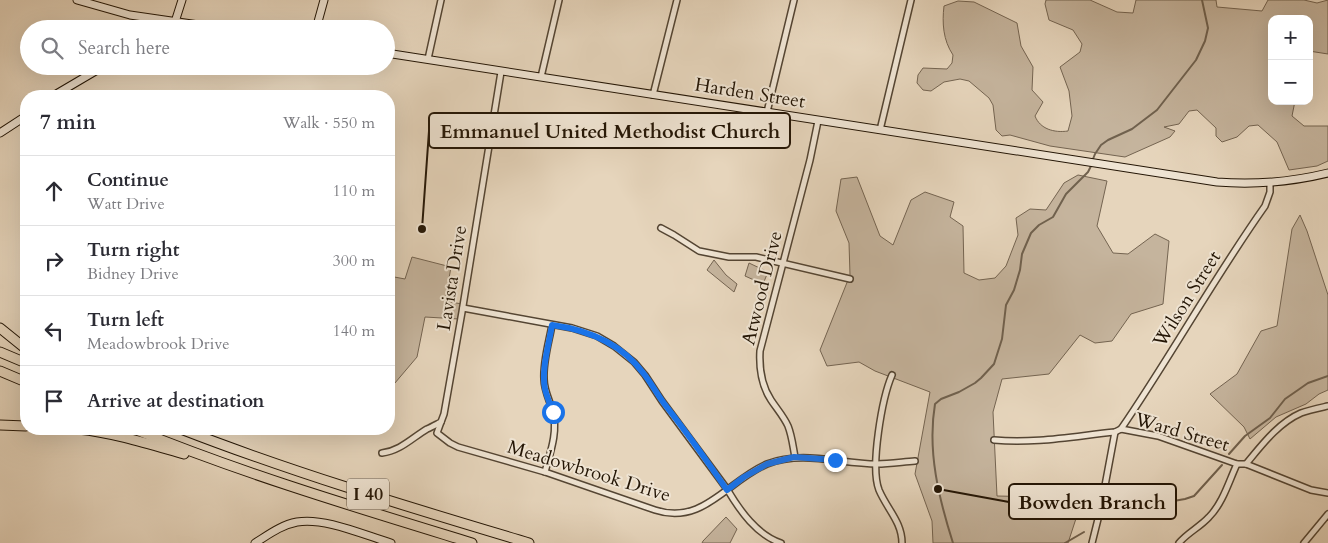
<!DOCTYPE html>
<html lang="en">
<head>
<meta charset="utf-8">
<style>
	:root { --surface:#fff; --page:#f2f2f3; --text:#2b2b33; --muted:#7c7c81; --line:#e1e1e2 }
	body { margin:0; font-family:Cardo,serif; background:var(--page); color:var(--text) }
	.controls { position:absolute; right:15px; top:15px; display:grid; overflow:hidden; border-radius:10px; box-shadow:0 5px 20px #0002 }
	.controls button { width:45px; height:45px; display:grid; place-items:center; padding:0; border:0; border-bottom:1px solid var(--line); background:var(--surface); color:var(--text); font:25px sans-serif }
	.stop { position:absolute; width:15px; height:15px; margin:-11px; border:4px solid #1a73e8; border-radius:50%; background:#fff }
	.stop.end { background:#1a73e8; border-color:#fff; box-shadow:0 1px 5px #0008 }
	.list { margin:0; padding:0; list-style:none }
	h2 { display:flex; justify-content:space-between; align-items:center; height:65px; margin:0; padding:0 20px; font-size:21px }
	h2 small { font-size:16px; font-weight:400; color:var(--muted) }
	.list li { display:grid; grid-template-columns:32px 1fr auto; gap:15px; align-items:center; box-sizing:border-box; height:70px; padding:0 20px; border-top:1px solid var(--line) }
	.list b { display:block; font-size:19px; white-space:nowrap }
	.list p { margin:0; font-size:16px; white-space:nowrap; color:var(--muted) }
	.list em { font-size:16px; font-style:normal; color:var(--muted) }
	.icon { flex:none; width:28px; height:28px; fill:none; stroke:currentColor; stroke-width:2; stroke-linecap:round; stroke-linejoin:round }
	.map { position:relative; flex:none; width:1328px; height:543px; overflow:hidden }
	.search { position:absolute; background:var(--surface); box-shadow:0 5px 20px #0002; left:20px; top:20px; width:375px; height:55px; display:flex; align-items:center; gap:12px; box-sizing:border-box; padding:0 18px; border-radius:28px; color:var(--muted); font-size:19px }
	.panel { position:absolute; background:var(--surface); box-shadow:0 5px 20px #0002; left:20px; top:90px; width:375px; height:345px; border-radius:20px }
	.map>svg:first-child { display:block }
</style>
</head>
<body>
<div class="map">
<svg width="1328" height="543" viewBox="0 0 1328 543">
	<rect width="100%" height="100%" fill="#e6d5bc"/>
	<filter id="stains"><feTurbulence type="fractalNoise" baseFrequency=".004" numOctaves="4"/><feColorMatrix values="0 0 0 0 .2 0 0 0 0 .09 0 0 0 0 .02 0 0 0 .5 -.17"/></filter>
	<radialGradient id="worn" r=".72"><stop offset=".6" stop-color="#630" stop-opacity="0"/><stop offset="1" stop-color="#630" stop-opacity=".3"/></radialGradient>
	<g fill="#c5b49d" stroke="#746451">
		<path d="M1046 0H1090L1117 12 1133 13 1136 0H1216L1217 7 1262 11 1268 0H1304L1317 3 1328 0V54L1309 51V19H1272V101H1295L1292 116 1304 126H1328V161L1317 166 1289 170 1277 142 1258 125 1249 126 1237 137 1222 142 1216 136V128L1197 110 1189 111 1179 124 1164 127 1175 131 1170 137 1125 157 1050 146 1010 135 1002 136 996 130 993 105 989 98 969 81 960 79 944 82 931 91 923 90 917 83 918 75 923 68 947 69 952 63 953 55C943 40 942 23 944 6L958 1 974 2 1017 23 1021 46 1033 67 1032 90 1043 102 1035 116C1040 129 1054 133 1068 131L1072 116 1069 91 1060 67 1080 52 1082 44 1073 30 1049 20 1045 4Z"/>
		<path d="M1078 175 1107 181 1097 226 1113 253 1128 254 1155 234 1169 241 1163 304 1131 314 1112 341 1095 343 1080 335 1049 374 1002 379 993 412 997 496 1045 497 1055 484 1087 485 1068 543H933L932 521 915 474 930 392 875 371 859 362 827 366 820 350 850 275 849 243 836 211 841 179 857 177 880 236 893 245 911 200 925 192 954 202 950 217 963 226 964 273 979 280 995 278 1006 266 1018 235 1016 218 1030 209 1046 210 1064 183Z"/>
		<path d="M1300 215 1307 231 1328 295V390L1319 394 1306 404 1276 417 1250 439 1244 427 1210 394 1237 374 1261 331 1277 326 1292 229Z"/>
		<path d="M412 257 451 267 445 301 462 304 459 319 425 317 417 357 389 390V276L405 279Z"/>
		<path d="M714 260 726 275 737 284 734 292 707 270Z"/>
		<path d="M749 263 768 272 763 284 745 276Z"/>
		<path d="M726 517 737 529 730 543H702L703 541Z"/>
	</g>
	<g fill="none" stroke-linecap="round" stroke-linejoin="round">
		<g stroke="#70614e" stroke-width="2">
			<path d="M1093 159 1095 154 1101 145 1108 140 1132 129 1157 110 1196 60 1205 41 1208 28 1202 0"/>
			<path d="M1229 454 1245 436 1270 418 1285 399 1298 390 1308 383 1328 376"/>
			<path d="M1109 518 1145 506 1185 499 1194 496 1222 465"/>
			<path d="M953 543C939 499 927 451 935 404L941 399 959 392 975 383 981 378 994 364 1002 339 1006 305 1014 290 1020 270 1022 254 1031 233 1039 225 1053 217 1066 194 1088 172 1092 164"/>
			<path d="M1065 543 1084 532"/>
		</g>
		<g stroke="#544533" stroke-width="8">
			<g id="street">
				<path d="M428 59 441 0"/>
				<path d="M541 77 559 0"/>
				<path d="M653 95 677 0"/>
				<path d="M767 112 794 0"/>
				<path d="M880 130 911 0"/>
				<path d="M661 228 674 235 699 251 729 257H756L850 279"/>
				<path d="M463 308 572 328 597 336 614 346 634 362 645 375 662 401 727 489C740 511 757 535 781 543"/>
				<path d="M892 375C882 398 870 467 879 490 887 509 902 522 902 543"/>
				<path d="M441 422 437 433 450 443 458 447 545 472 655 510C703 526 727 481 767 464 803 450 840 464 877 464 889 464 902 462 915 461"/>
				<path d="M1121 429C1171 356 1214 278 1265 206L1270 192V183"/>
				<path d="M994 440C1034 444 1075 436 1115 432L1121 429 1158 436 1237 464H1246L1311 490 1328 493"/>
				<path d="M382 453C400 451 412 438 427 429 432 427 437 424 441 422L444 414 462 312 501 72"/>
				<path d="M795 457C793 447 792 436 788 426 784 417 777 409 771 400 761 385 759 369 760 351L810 160 818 121"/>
				<path d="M1246 464C1261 446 1278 423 1301 413 1309 410 1319 408 1328 406"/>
				<path d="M545 472C550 453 558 433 553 412 550 401 544 391 544 379 543 361 549 342 552 325"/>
				<path d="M1092 543 1101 507 1115 432"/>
				<path d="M1179 543C1187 533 1200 527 1209 517 1223 503 1229 481 1237 464"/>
				<path d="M1304 543 1328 514"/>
			</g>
		</g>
		<g stroke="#231505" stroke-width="9">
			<g id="secondary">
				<path d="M77 0 130 15 226 29"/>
				<path d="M165 29 175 22 182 0"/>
				<path d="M316 29 324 0"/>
				<path d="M386 53 1217 182C1254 185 1291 182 1328 173"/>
				<path d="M53 96 104 66"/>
				<path d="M0 133 26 116"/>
				<path d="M255 543C268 535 281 525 297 522 324 517 364 535 391 543"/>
			</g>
		</g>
		<g stroke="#231505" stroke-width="11">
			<g id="highway">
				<path d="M0 328 26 349"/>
				<path d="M0 352 26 363"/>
				<path d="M0 371 26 382"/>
				<path d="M0 425 26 426"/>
				<path d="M78 429C115 433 149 444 184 454"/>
				<path d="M134 429C244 474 358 508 472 543"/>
				<path d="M181 429C294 473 412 508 529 543"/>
			</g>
		</g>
		<use href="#street" stroke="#efe4d3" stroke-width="5"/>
		<use href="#secondary" stroke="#efe4d3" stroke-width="7"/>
		<use href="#highway" stroke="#e6d5bc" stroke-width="9"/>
	</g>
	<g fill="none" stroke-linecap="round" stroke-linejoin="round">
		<path stroke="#1a73e8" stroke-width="6" d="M553 412C550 404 547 397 545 389 541 370 549 344 552 325 589 330 622 344 644 374 652 384 658 396 666 406 687 433 707 461 727 490L744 477 767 464 794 457 835 460"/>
	</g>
	<g text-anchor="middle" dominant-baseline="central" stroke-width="4" stroke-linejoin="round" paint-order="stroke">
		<rect fill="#efe4d3" stroke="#605343" stroke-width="1" x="347" y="478.5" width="42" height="31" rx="4"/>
		<g font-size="18" font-weight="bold" fill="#231505">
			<text x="368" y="494">I 40</text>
		</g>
		<g font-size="19" fill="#231505" stroke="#efe4d3">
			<text transform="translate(750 93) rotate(9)">Harden Street</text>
			<text transform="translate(452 278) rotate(-81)">Lavista Drive</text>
			<text transform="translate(762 288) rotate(-76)">Atwood Drive</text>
			<text transform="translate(1187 299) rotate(-58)">Wilson Street</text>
			<text transform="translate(1182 432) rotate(16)">Ward Street</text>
			<text transform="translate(589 471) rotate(17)">Meadowbrook Drive</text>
		</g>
	</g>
	<path fill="none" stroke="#231505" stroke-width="2" d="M422 229L429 131M938 489L1009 502"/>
	<g fill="#231505" stroke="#efe4d3" stroke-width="2">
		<circle cx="422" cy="229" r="5"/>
		<circle cx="938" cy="489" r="5"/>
	</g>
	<g fill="#efe4d3" stroke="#231505" stroke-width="2">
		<rect x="429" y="113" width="361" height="35" rx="5"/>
		<rect x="1009" y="484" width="167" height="35" rx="5"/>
	</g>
	<g font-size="20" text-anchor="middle" font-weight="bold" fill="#231505">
		<text x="610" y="138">Emmanuel United Methodist Church</text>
		<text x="1092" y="509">Bowden Branch</text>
	</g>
	<rect width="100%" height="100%" filter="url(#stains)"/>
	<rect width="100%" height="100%" fill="url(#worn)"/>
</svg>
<div class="controls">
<button>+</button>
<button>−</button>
</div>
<div class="stop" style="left:553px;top:412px"></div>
<div class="stop end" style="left:835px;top:460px"></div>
<div class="search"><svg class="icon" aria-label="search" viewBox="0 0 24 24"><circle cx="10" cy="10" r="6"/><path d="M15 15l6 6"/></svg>Search here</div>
<section class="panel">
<h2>7 min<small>Walk · 550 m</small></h2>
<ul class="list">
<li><svg class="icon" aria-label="ahead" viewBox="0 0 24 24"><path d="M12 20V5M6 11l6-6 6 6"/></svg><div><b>Continue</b><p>Watt Drive</p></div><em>110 m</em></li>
<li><svg class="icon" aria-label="right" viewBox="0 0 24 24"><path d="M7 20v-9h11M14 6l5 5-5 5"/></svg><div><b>Turn right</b><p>Bidney Drive</p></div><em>300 m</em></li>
<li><svg class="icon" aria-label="left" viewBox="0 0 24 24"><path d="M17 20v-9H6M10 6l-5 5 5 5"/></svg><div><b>Turn left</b><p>Meadowbrook Drive</p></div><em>140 m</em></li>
<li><svg class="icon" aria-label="arrive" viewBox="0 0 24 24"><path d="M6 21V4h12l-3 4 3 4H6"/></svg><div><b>Arrive at destination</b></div></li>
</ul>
</section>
</div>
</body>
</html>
